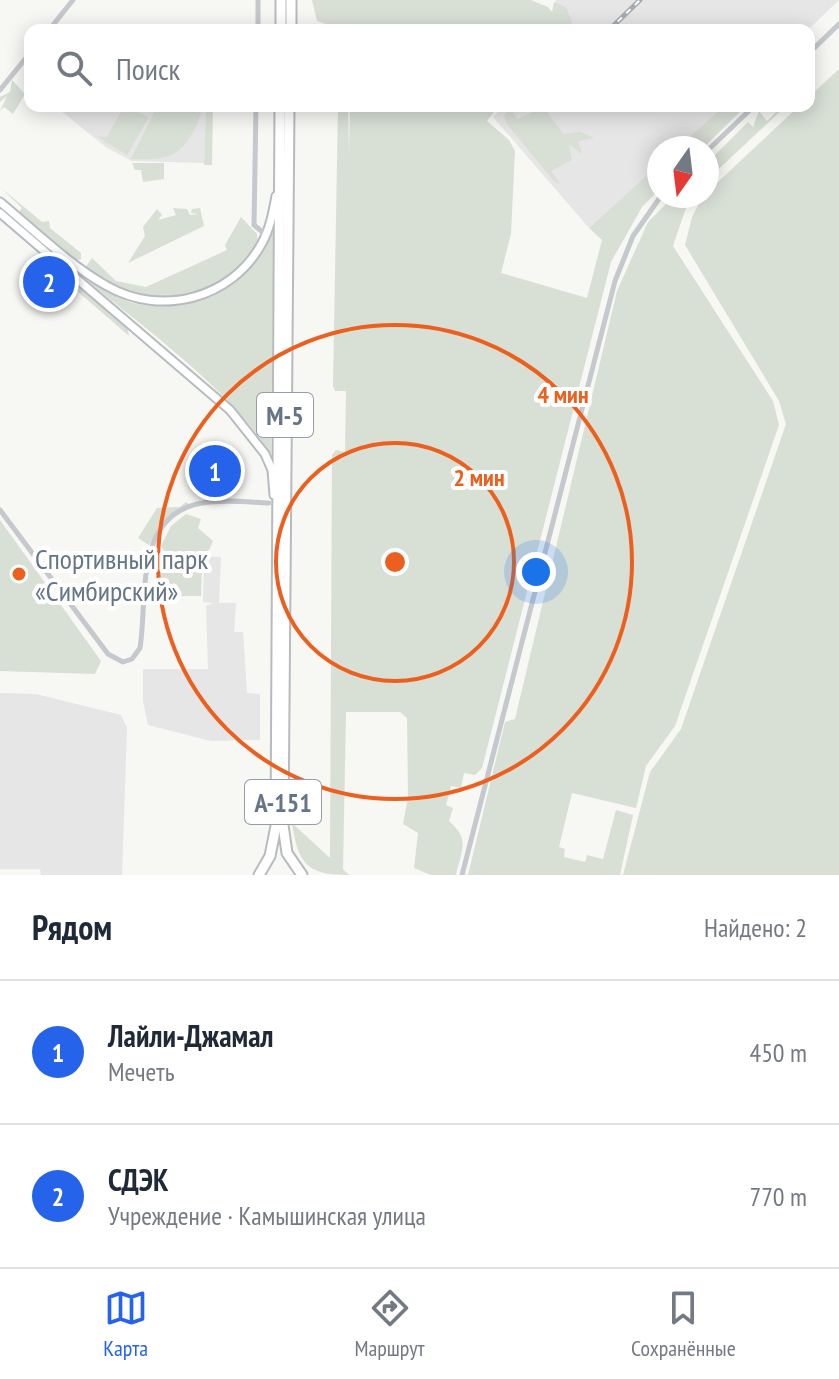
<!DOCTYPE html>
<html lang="ru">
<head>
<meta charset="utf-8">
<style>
	:root { --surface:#fff; --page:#f2f2f3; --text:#1f2937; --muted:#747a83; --line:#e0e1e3; --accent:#2563eb }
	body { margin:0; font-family:"PT Sans Narrow",sans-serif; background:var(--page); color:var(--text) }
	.compass { position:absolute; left:647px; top:136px; width:72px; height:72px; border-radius:50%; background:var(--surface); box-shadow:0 4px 20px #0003; rotate:194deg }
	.you { position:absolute; left:536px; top:572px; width:28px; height:28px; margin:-20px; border:6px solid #fff; border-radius:50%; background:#1a73e8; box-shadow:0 0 0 12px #1a73e833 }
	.badge { display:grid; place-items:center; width:52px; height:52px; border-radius:50%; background:var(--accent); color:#fff; font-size:26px; font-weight:700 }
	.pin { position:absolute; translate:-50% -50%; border:4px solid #fff; box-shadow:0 2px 8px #0006 }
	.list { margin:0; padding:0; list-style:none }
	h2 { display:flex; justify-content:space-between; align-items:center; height:104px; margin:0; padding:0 32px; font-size:34px }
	h2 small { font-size:26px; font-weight:400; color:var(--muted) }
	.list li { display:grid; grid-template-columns:52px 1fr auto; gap:24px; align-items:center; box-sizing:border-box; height:144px; padding:0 32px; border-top:2px solid var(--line) }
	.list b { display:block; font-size:30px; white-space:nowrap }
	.list p { margin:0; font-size:26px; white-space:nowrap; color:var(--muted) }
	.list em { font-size:26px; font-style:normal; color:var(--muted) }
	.icon { flex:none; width:44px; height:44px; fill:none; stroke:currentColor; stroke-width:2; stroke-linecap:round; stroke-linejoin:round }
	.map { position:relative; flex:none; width:839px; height:875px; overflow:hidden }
	.search { position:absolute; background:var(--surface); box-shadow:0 4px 20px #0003; left:24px; right:24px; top:24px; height:88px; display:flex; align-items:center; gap:20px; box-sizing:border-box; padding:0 28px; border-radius:16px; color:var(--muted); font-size:30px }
	.sheet { height:392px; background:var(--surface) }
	nav { display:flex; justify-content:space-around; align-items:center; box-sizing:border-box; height:112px; border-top:2px solid var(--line); background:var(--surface); font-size:22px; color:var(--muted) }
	nav a { display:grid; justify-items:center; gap:4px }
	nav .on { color:var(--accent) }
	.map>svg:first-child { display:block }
</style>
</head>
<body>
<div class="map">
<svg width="839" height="875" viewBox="0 0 839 875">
	<rect width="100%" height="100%" fill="#f7f7f4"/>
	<g fill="#e5e6e5">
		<path d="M555 0H839L808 30H566Z"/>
		<path d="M55 106H206L204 163 132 161 107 148Z"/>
		<path d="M504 106H724L677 148H659V164L589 228 493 117Z"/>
		<path d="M204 556 221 557 219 603H236L234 632H243L247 693 260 694V740L211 741 148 725 143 701V669H208L206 606 213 603 203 602Z"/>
		<path d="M0 693 36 694 121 715 127 728 122 875H41L40 869H0Z"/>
	</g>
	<g fill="#d8dfd5">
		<path d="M312 0H531L548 7 552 12 554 2 566 7 574 27 567 24 568 30H544L532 24V30H343L317 21Z"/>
		<path d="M839 69V875H623L650 772 681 729 786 424 779 401 685 245 692 217 703 196 799 106H809V97Z"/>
		<path d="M12 80 25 94 13 114 4 107 0 111 7 96 0 102V97L10 92Z"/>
		<path d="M124 106 149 117 127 155 96 136 107 137Z"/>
		<path d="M157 106H203C198 125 185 158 158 158L161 159H131Z"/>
		<path d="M206 106H213L212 165H204Z"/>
		<path d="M338 106H348L349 152 350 106H499L487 121 509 140 515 151 511 234 501 273 587 298 602 240 589 228 659 164V190L642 207 611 262 482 768 475 775 464 773 461 788 451 786 446 805 453 808 449 821C471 840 461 851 456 875H431L414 868 418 833 403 824 408 797 407 718 400 712H346L343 869 349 875C307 875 298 864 292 823L330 858 332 455 336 450 345 452 346 391H335L333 386Z"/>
		<path d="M514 106 520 109 513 113 518 119 533 112 536 106H543L563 134 580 132 594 138 578 141 582 154 569 144 572 160 551 171 560 184 554 181 506 123 504 115Z"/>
		<path d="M724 106H746L703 148H677Z"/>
		<path d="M782 106H786L707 180V163L748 122 753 127 759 111 767 121Z"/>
		<path d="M132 163H164V179L143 182 141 170H135Z"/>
		<path d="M0 187 42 222 49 221 50 228 81 253V259L75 261 19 212 22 208Z"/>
		<path d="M674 196H690L673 246 773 401 779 425 675 726 646 766 636 808 572 793 559 847 565 849 564 857 585 862 587 855 603 859 616 810 633 815 620 875H468L505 722 515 719 617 291 648 222Z"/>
		<path d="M173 208 187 209 190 215 198 214 191 213 192 209 200 208 204 226 128 263 145 236 143 227 157 209 162 215 158 220 176 215Z"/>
		<path d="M241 217 257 234 258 244C211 310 148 311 85 268L92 258 116 281 146 287 227 250 225 245Z"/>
		<path d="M274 217 271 453H270C229 388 139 324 79 274L81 271C97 284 113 298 133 303 197 318 259 280 274 217Z"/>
		<path d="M50 258 127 325 129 336 45 263Z"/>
		<path d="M186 502 190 505 163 523 149 545 138 538 157 508 180 507Z"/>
		<path d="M186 514 201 519 198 528 213 541 202 565 201 596H169L168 602 162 601 157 571 167 572 170 560 161 546 171 526Z"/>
		<path d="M0 520 101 661 95 674 0 671Z"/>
	</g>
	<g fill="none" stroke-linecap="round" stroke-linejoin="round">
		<g stroke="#b7bcc1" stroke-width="11">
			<g id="secondary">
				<path d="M0 202C34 230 68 264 107 286 161 317 232 299 262 243 270 229 273 212 276 196"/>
				<path d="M0 213 230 410 265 454 272 470 274 495"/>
			</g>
		</g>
		<g stroke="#b7bbbe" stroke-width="13">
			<g id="highway">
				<path d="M281 30V0"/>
				<path d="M291 30V0"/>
				<path d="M289 106 283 825 287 853 302 875"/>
				<path d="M259 875 270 856 276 826 280 106"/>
			</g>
		</g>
		<g stroke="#c5c8cc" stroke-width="5">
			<path d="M49 30 73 0"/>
			<path d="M258 30V0"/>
			<path d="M809 53 839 24"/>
			<path d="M0 90 30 53"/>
			<path d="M256 106 254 225 266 235"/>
			<path d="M707 151 754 106"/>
			<path d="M0 510 108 654 123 662 132 659 140 648C148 598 133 515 202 503 223 499 247 502 269 503"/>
			<path d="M462 875 615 281 633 236 661 196"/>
		</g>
		<use href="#secondary" stroke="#fff" stroke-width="7"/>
		<use href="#highway" stroke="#fff" stroke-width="9"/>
		<g stroke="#a5abb1" stroke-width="5">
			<path id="rail" d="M609 30 640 0"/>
		</g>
		<use href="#rail" stroke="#fff" stroke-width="2" stroke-dasharray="6" stroke-linecap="butt"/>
	</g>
	<g fill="none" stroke="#ec601f" stroke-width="4">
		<circle cx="395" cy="562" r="119"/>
		<circle cx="395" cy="562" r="237"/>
	</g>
	<circle fill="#ec601f" stroke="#fff" stroke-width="3" cx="19" cy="574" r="8"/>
	<g text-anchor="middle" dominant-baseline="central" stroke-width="8" stroke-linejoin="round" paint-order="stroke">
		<g fill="#fff" stroke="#939eaa" stroke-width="2">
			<rect x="257" y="393" width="56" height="44" rx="6"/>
			<rect x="245" y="780" width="76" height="44" rx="6"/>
		</g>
		<g font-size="26" font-weight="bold" fill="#657586">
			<text x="285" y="415">М-5</text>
			<text x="283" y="802">А-151</text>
		</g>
		<g font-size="28" fill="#657586" stroke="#fff" text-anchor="start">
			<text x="35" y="558">Спортивный парк<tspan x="35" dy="32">«Симбирский»</tspan></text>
		</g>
	</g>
	<circle cx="395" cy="562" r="12" fill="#ec601f" stroke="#fff" stroke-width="4"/>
	<g font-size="24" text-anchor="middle" font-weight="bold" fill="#ec601f" stroke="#fff" stroke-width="8" stroke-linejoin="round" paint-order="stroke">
		<text x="563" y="403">4 мин</text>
		<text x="479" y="486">2 мин</text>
	</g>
</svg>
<svg class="compass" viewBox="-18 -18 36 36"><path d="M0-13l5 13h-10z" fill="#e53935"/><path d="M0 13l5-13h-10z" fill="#747a83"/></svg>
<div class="you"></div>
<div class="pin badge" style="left:215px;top:471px">1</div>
<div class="pin badge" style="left:49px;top:282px">2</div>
<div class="search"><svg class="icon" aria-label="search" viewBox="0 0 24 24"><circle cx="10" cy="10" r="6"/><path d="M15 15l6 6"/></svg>Поиск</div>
</div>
<section class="sheet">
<h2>Рядом<small>Найдено: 2</small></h2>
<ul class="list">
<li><span class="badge">1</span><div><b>Лайли-Джамал</b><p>Мечеть</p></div><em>450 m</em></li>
<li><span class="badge">2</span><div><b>СДЭК</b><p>Учреждение · Камышинская улица</p></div><em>770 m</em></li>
</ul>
</section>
<nav>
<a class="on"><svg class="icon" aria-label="map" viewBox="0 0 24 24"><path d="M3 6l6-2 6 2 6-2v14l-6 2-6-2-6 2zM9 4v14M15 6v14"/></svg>Карта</a>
<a><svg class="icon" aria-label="directions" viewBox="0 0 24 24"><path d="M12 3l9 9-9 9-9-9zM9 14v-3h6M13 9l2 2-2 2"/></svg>Маршрут</a>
<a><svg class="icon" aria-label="saved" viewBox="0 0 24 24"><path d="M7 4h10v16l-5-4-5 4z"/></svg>Сохранённые</a>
</nav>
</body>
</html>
